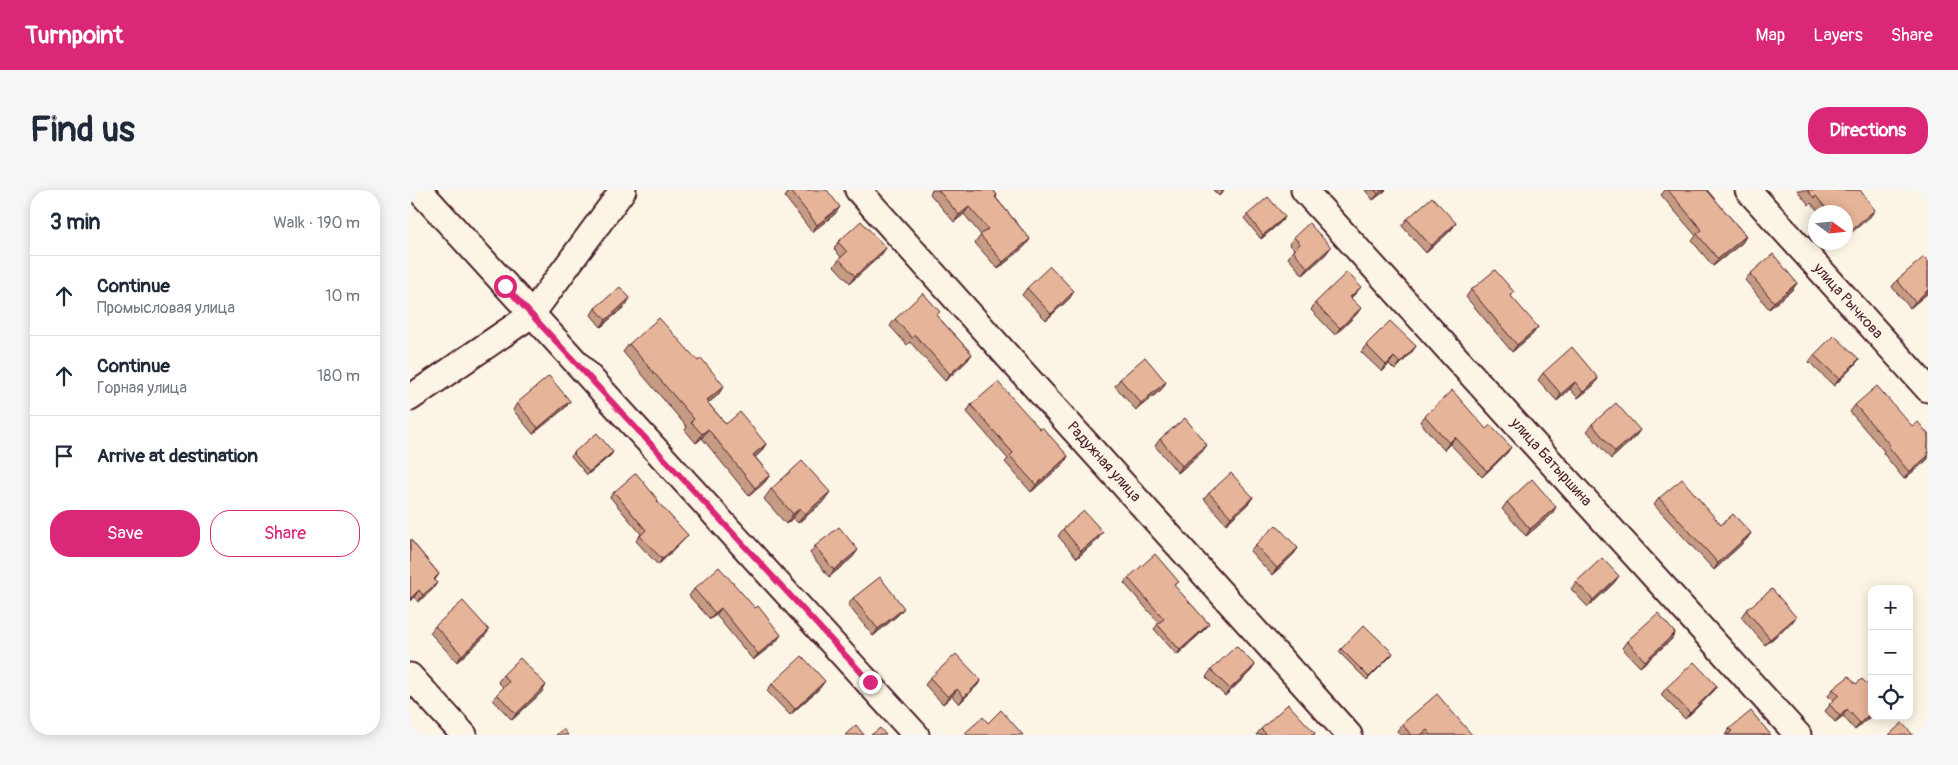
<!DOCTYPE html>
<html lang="en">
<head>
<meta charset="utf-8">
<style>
	:root { --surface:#fff; --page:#f6f6f7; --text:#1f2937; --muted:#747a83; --line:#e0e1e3; --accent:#db2777 }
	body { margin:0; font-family:Pangolin,sans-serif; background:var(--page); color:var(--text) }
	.controls { position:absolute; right:15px; bottom:15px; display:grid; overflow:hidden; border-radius:10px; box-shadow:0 2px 12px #0003 }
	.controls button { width:45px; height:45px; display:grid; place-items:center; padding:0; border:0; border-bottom:1px solid var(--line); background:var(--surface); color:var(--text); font:25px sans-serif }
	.compass { position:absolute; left:1398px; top:15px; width:45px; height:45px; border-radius:50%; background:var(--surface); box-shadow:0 2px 12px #0003; rotate:105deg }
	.stop { position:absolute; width:15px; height:15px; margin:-11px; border:4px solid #db2777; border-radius:50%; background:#fff }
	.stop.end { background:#db2777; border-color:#fff; box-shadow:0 1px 5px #0008 }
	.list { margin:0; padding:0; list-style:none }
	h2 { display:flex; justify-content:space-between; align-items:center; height:65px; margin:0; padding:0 20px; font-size:21px }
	h2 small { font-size:16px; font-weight:400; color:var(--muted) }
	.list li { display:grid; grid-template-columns:32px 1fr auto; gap:15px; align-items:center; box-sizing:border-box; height:80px; padding:0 20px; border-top:1px solid var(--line) }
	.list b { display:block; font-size:19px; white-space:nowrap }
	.list p { margin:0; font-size:16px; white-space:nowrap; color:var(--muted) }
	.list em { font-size:16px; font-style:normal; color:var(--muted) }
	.actions { display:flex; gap:10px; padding:15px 20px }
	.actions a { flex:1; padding:11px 0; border:1px solid var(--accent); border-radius:20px; text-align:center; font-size:18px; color:var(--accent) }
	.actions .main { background:var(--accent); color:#fff }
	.icon { flex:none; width:28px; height:28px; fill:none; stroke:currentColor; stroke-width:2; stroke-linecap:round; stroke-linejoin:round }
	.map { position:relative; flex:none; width:1518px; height:545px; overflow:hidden; border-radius:20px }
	header { display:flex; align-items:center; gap:30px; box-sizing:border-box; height:70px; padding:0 25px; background:var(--accent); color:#fff }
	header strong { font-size:24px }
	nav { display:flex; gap:28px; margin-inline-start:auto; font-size:18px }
	.intro { display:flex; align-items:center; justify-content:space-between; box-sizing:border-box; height:120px; padding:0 30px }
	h1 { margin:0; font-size:35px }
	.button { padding:12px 22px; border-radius:20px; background:var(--accent); color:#fff; font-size:18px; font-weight:700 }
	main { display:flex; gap:30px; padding:0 30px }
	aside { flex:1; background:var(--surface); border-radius:20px; box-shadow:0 2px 12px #0003 }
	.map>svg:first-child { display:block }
</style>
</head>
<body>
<header>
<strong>Turnpoint</strong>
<nav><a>Map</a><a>Layers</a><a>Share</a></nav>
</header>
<div class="intro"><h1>Find us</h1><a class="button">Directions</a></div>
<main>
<aside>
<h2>3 min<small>Walk · 190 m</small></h2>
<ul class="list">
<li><svg class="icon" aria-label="ahead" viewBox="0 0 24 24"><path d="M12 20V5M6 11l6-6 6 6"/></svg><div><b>Continue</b><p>Промысловая улица</p></div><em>10 m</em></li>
<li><svg class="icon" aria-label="ahead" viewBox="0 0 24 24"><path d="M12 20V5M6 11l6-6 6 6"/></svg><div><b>Continue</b><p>Горная улица</p></div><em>180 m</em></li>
<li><svg class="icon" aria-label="arrive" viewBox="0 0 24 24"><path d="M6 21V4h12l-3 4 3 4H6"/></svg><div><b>Arrive at destination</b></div></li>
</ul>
<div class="actions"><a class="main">Save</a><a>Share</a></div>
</aside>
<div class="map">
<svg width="1518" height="545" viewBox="0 0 1518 545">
	<rect width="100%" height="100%" fill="#fcf5e5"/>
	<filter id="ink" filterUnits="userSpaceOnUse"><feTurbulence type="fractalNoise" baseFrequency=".02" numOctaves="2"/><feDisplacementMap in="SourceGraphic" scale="10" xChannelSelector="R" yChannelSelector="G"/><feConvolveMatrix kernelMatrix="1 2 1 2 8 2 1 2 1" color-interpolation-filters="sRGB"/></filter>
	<g filter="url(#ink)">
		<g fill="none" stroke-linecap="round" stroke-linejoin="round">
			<g stroke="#4a1f2b" stroke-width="29">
				<g id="minor">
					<path d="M9 0 506 545"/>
					<path d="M448 0 939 545"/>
					<path d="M894 0 1388 545"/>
					<path d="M1338 0 1518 199"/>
					<path d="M0 208 121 125 213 0"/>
					<path d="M0 486 54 545"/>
				</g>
			</g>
			<use href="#minor" stroke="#fcf5e5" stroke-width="25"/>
		</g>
		<g fill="#c69b83" stroke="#4a1f2b">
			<path d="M380 0 425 24 402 42 375 7Z"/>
			<path d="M522 0H583L587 5 586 8 620 49 615 56 588 79 565 53 571 45 554 24 544 32 520 4Z"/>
			<path d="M803 0H815L809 6Z"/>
			<path d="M955 0H976L963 10Z"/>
			<path d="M1255 0H1297L1336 46 1332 53 1303 76 1282 51 1286 46 1251 5Z"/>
			<path d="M1387 0H1450L1460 27 1436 22H1409L1401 13 1399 15Z"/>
			<path d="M837 25 875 27 872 31 851 49 834 28Z"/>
			<path d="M997 29 1046 33 1041 40 1016 63 992 36Z"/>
			<path d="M884 47 916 64 893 85 878 68 884 59 879 54Z"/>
			<path d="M428 52 476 58 471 65 440 93 424 76 431 67 424 59Z"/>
			<path d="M1518 71V103L1500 118 1482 97 1487 90Z"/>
			<path d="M1340 84 1387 93 1382 100 1359 119 1335 90Z"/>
			<path d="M617 98 660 108 636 130 612 105Z"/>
			<path d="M1061 100 1104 102 1101 106 1123 144 1102 162 1056 107Z"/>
			<path d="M946 103 941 108 946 125 925 145 901 120 905 113Z"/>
			<path d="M216 115 191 137 181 125 185 118Z"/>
			<path d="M527 126 562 164 557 171 535 191 500 152 497 155 480 136 485 129Z"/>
			<path d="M219 154 308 205 298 213 316 234 356 254 350 263 345 267 360 285 354 293 339 306 292 248 286 253 275 240 277 237 213 162Z"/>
			<path d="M956 155 1006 156 1001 163 985 180 979 174 972 182 951 162Z"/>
			<path d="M1404 165 1449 169 1444 176 1424 196 1399 172Z"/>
			<path d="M1133 183 1188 188 1184 195 1168 208 1160 199 1147 211 1128 190Z"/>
			<path d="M710 189 752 199 726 220 705 196Z"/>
			<path d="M160 211 155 218 123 244 103 220 107 213Z"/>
			<path d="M561 215 630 239 658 266 654 273 621 302 595 272 598 269 557 222Z"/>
			<path d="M1445 215 1502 236 1518 244V268L1517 270 1494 289 1473 263 1474 261 1440 222Z"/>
			<path d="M1015 226 1076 239 1101 257 1096 264 1072 287 1040 254 1034 260 1010 232Z"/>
			<path d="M1182 234 1225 247 1201 269 1177 241Z"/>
			<path d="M750 249 792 262 768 283 745 256Z"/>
			<path d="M163 263 201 265 177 285 161 266Z"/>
			<path d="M361 299 413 312 388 333 383 328 376 334 354 309Z"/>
			<path d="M204 302 248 310 247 312 274 350 248 375 226 351 231 344 200 307Z"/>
			<path d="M799 303 843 307 838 314 816 334 794 309Z"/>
			<path d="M1249 308 1311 335 1341 343 1336 350 1304 380 1244 315Z"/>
			<path d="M1097 312 1142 324 1116 346 1092 319Z"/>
			<path d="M653 339 688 349 667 368 648 346Z"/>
			<path d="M0 349 29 384 25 390 22 400 8 412 4 407 0 411Z"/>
			<path d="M845 355 888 358 883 365 862 385 840 361Z"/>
			<path d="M405 356 443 367 419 387 400 363Z"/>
			<path d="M718 388 765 397 799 434 795 439 767 465 744 439 749 433 714 393Z"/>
			<path d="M1166 392 1204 393 1178 417 1161 399Z"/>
			<path d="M284 399 366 452 343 470 306 425 300 429 279 406Z"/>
			<path d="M443 408 489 424 463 446 438 415Z"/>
			<path d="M1336 420 1381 434 1355 455 1331 427Z"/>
			<path d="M25 436 75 446 47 472 20 443Z"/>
			<path d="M1265 443 1261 450 1230 477 1212 458 1217 451Z"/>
			<path d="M931 459 983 463 980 467 957 490 929 462Z"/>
			<path d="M845 475 840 482 815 506 796 487 801 480Z"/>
			<path d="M93 485 132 502 102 530 83 510 87 504 94 498 88 492Z"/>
			<path d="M520 488 571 490 566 497 549 514 542 506 533 514 515 495Z"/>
			<path d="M362 494 410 498 380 525 357 501Z"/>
			<path d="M1446 494 1462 499V505L1459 509 1462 525 1445 540 1433 526 1425 532 1415 521 1423 511 1418 506 1423 499Z"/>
			<path d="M1307 496 1302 503 1275 529 1251 505 1256 498Z"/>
			<path d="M992 534 1062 545H990L987 541Z"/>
			<path d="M851 539 905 543 904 545H846Z"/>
			<path d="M1319 539 1361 545H1315Z"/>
		</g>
		<g fill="#a17e6a" stroke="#4a1f2b">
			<path d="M813 0H815L809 6Z"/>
			<path d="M972 0H976L963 10 968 4Z"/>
			<path d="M430 17 425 24 402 42 407 35Z"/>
			<path d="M559 17 554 24 544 32 549 25Z"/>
			<path d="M1465 20 1460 27 1436 47V44Z"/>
			<path d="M875 27 872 31 851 49 853 45Z"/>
			<path d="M1046 33 1041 40 1016 63 1021 56Z"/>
			<path d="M1336 46 1332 53 1303 76 1308 69Z"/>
			<path d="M620 49 615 56 588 79 593 72Z"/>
			<path d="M921 57 916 64 893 85 898 78Z"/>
			<path d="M476 58 471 65 440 93 445 86Z"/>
			<path d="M1387 93 1382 100 1359 119 1364 112Z"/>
			<path d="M951 97 946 103 935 114 940 107Z"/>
			<path d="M1518 100V103L1500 118 1505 112Z"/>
			<path d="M664 101 660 108 636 130 641 124Z"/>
			<path d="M220 108 216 115 191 137 196 130Z"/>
			<path d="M951 118 946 125 925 145 930 138Z"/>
			<path d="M1128 137 1123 144 1102 162 1107 155Z"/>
			<path d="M1006 156 1001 163 985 180 990 173Z"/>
			<path d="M562 164 557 171 535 191 540 184Z"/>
			<path d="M984 167 979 174 972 182 976 175Z"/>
			<path d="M1449 169 1444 176 1424 196 1429 189Z"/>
			<path d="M1188 188 1184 195 1168 208 1173 202Z"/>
			<path d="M756 192 752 199 726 220 731 213Z"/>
			<path d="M1165 192 1160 199 1147 211 1151 204Z"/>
			<path d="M314 196 308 205 290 220 296 211Z"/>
			<path d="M160 211 155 218 123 244 128 238Z"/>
			<path d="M298 239 292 248 286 253 292 244Z"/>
			<path d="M1230 240 1225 247 1201 269 1205 262Z"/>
			<path d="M1045 247 1040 254 1034 260 1039 253Z"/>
			<path d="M356 254 350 263 337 274 343 265Z"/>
			<path d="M797 255 792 262 768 283 772 276Z"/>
			<path d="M1101 257 1096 264 1072 287 1077 281Z"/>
			<path d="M203 262 201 265 177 285 179 282Z"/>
			<path d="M658 266 654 273 621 302 626 295Z"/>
			<path d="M1518 266V268L1517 270 1494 289 1499 282Z"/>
			<path d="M360 285 354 293 339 306 345 298Z"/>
			<path d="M420 302 413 312 388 333 395 324Z"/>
			<path d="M843 307 838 314 816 334 821 327Z"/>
			<path d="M1146 317 1142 324 1116 346 1120 339Z"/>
			<path d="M390 318 383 328 376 334 383 324Z"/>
			<path d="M693 342 688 349 667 368 671 361Z"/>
			<path d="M1341 343 1336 350 1304 380 1308 373Z"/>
			<path d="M278 345 274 350 248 375 252 369Z"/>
			<path d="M888 358 883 365 862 385 867 378Z"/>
			<path d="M448 360 443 367 419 387 424 380Z"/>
			<path d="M1209 386 1204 393 1178 417 1183 410Z"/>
			<path d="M27 393 22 400 8 412 13 405Z"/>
			<path d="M9 400 4 407 0 411 1 408Z"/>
			<path d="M311 418 306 425 300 429 305 423Z"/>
			<path d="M494 418 489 424 463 446 468 439Z"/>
			<path d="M1386 427 1381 434 1355 455 1360 449Z"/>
			<path d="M799 434 795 439 767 465 770 460Z"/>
			<path d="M79 440 75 446 47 472 52 465Z"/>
			<path d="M1265 443 1261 450 1230 477 1235 471Z"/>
			<path d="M371 445 366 452 343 470 348 464Z"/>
			<path d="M983 463 980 467 957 490 959 487Z"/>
			<path d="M845 475 840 482 815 506 820 499Z"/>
			<path d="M571 490 566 497 549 514 554 507Z"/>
			<path d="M415 491 410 498 380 525 385 519Z"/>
			<path d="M136 495 132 502 102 530 106 524Z"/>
			<path d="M1307 496 1302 503 1275 529 1280 523Z"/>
			<path d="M547 499 542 506 533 514 538 507Z"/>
			<path d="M1437 519 1433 526 1425 532 1430 526Z"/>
			<path d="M1462 522V525L1445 540 1450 533Z"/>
		</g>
		<g fill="#e6b498" stroke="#4a1f2b">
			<path d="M380 0H417L430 17 407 35Z"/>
			<path d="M528 0H583L587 5 585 7 620 49 593 72 570 45 578 39 559 17 549 25Z"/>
			<path d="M965 0H972L968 4Z"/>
			<path d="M1258 0H1297L1336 46 1308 69 1287 44 1292 40Z"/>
			<path d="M1397 0H1450L1465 20 1436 44V22H1419L1406 6 1404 8Z"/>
			<path d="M858 7 875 27 853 45 837 25Z"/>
			<path d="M1022 7 1046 33 1021 56 997 29Z"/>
			<path d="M451 31 476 58 445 86 429 69 437 62 428 52Z"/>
			<path d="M899 33 921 57 898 78 883 61 890 54 884 47Z"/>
			<path d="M1363 64 1387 93 1364 112 1340 84Z"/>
			<path d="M1514 67 1518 71V100L1505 112 1487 90Z"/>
			<path d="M640 76 664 101 641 124 617 98Z"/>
			<path d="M1085 80 1104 102 1100 105 1128 137 1107 155 1061 100Z"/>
			<path d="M937 82 951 97 940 107 951 118 930 138 905 113Z"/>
			<path d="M210 97 220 108 196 130 185 118Z"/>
			<path d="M513 103 530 122 526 125 562 164 540 184 505 145 502 148 485 129Z"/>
			<path d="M249 128 288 171 291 168 314 196 296 211 316 234 330 222 356 254 343 265 360 285 345 298 298 239 292 244 281 232 284 229 219 154Z"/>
			<path d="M980 131 1006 156 990 173 984 167 976 175 956 155Z"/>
			<path d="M1424 145 1449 169 1429 189 1404 165Z"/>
			<path d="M1162 157 1188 188 1173 202 1165 192 1151 204 1133 183Z"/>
			<path d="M735 167 756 192 731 213 710 189Z"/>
			<path d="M139 186 160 211 128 238 107 213Z"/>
			<path d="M588 192 630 239 632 237 658 266 626 295 600 266 603 263 561 215Z"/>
			<path d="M1467 196 1502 236 1508 232 1518 244V256L1516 257 1518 259V266L1499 282 1478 256 1480 255 1445 215Z"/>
			<path d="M1042 200 1076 239 1080 235 1101 257 1077 281 1045 247 1039 253 1015 226Z"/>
			<path d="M1206 213 1230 240 1205 262 1182 234Z"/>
			<path d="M775 228 797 255 772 276 750 249Z"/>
			<path d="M187 243 203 262 179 282 163 263Z"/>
			<path d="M392 271 420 302 395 324 390 318 383 324 361 299Z"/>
			<path d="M226 283 248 310 247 311 278 345 252 369 230 346 236 340 204 302Z"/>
			<path d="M821 283 843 307 821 327 799 303Z"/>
			<path d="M1122 289 1146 317 1120 339 1097 312Z"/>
			<path d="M1272 289 1311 335 1323 324 1341 343 1308 373 1249 308Z"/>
			<path d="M674 321 693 342 671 361 653 339Z"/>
			<path d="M866 335 888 358 867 378 845 355Z"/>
			<path d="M429 337 448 360 424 380 405 356Z"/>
			<path d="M0 349 29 384 24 389 27 393 13 405 9 400 1 408 0 407Z"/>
			<path d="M745 364 769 392 764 395 799 434 770 460 747 434 754 429 718 388Z"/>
			<path d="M1192 368 1209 386 1183 410 1166 392Z"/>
			<path d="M309 377 345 418 348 416 371 445 348 464 311 418 305 423 284 399Z"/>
			<path d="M470 387 494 418 468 439 443 408Z"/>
			<path d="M1362 399 1386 427 1360 449 1336 420Z"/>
			<path d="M53 411 79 440 52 465 25 436Z"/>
			<path d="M1248 423 1265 443 1235 471 1217 451Z"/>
			<path d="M954 435 983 463 959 487 931 459Z"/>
			<path d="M826 456 845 475 820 499 801 480Z"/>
			<path d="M546 464 571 490 554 507 547 499 538 507 520 488Z"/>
			<path d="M392 466 415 491 385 519 362 494Z"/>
			<path d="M110 468 136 495 106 524 87 504 99 492 93 485Z"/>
			<path d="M1284 472 1307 496 1280 523 1256 498Z"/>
			<path d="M1439 486 1446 494 1452 489 1462 499V504L1458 508 1462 512V522L1450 533 1437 519 1430 526 1419 514 1429 505 1423 499Z"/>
			<path d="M1027 504 1062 545H1021L1017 540 1011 545H1001L992 534Z"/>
			<path d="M878 514 905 543 903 545H857L851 539Z"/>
			<path d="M591 520 613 545H557L555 543 573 527 578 533Z"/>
			<path d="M1341 521 1361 545H1317L1322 541 1319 539Z"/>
			<path d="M1492 533 1503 545H1479Z"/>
			<path d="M446 535 454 545H435Z"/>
			<path d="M470 538 476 545H461Z"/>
			<path d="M153 539 158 545H146Z"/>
		</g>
	</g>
	<g fill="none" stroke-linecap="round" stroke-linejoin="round" filter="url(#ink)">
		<path stroke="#db2777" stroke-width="6" d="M95 96 460 492"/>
	</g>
	<g text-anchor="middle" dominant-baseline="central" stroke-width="4" stroke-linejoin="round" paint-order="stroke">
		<g font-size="15" fill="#4a1f2b" stroke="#fcf5e5">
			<text transform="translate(1438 111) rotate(48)">улица Рычкова</text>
			<text transform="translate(694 272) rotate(48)">Радужная улица</text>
			<text transform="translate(1141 272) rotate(48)">улица Батыршина</text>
		</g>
	</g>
</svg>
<div class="controls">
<button>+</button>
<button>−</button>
<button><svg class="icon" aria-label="locate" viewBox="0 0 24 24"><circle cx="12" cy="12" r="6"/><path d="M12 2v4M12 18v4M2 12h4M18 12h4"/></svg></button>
</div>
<svg class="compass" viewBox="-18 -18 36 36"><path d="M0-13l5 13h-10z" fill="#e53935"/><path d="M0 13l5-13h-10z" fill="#747a83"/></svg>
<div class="stop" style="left:95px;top:96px"></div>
<div class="stop end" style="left:460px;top:492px"></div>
</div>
</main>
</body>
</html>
